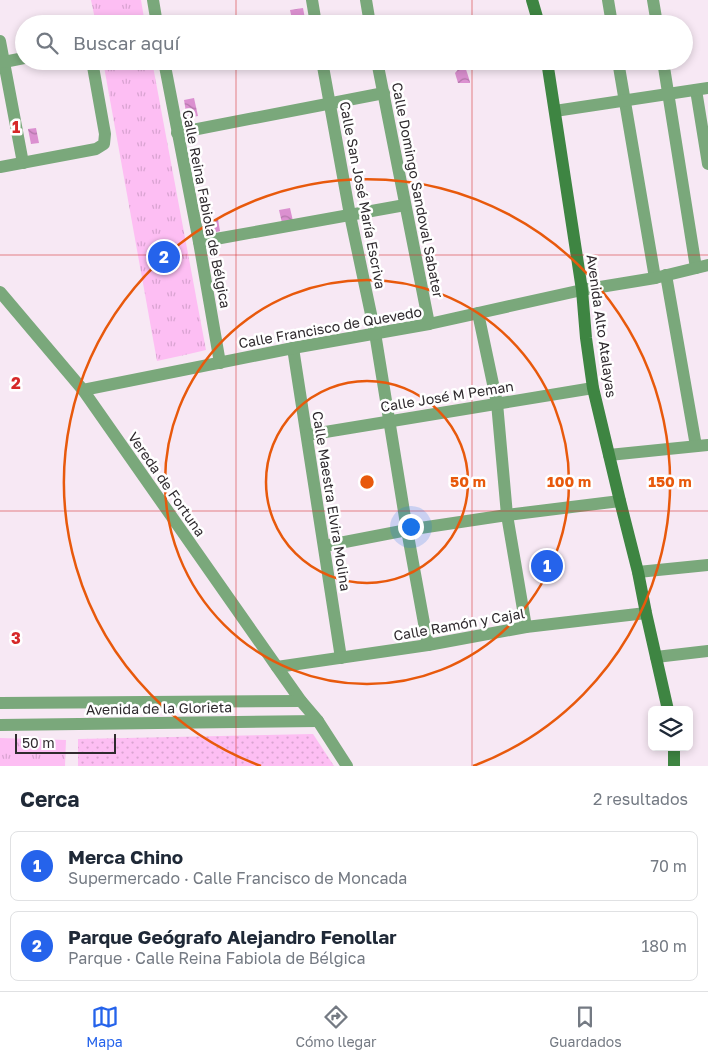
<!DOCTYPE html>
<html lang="es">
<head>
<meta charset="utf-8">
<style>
	:root { --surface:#fff; --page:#f6f6f7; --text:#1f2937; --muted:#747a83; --line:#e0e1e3; --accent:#2563eb }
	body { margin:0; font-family:"Golos Text",sans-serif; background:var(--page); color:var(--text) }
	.controls { position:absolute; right:15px; bottom:15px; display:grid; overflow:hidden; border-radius:8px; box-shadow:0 2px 8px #0003 }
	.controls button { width:45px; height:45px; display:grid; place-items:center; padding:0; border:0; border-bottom:1px solid var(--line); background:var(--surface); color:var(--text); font:25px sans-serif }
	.scale { position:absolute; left:15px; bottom:12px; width:101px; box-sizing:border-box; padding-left:5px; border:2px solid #2f2a2e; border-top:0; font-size:14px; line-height:18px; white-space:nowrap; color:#2f2a2e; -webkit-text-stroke:4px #fff; paint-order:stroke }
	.you { position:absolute; left:410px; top:526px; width:18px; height:18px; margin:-12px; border:4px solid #fff; border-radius:50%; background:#1a73e8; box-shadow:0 0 0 8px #1a73e833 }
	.badge { display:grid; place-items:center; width:32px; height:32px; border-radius:50%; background:var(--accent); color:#fff; font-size:16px; font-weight:700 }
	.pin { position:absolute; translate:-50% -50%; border:2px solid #fff; box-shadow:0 1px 5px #0006 }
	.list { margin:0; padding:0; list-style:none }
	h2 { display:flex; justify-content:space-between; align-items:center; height:65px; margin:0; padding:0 20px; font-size:21px }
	h2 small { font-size:16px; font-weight:400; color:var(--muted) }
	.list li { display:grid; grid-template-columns:32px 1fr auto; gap:15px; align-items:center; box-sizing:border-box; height:70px; margin:0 10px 10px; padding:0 10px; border:1px solid var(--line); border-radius:8px }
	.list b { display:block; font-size:19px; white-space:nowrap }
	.list p { margin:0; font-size:16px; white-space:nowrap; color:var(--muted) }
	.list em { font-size:16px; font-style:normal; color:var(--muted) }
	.icon { flex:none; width:28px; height:28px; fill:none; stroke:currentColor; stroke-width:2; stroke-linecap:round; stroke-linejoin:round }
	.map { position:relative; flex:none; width:708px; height:766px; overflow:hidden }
	.search { position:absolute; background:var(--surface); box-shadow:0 2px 8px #0003; left:15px; right:15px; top:15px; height:55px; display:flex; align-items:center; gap:12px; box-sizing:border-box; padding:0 18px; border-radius:28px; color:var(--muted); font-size:19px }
	.sheet { height:225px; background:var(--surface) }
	nav { display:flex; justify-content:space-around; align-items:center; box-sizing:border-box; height:70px; border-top:1px solid var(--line); background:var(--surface); font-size:14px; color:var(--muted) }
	nav a { display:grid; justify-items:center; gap:2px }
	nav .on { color:var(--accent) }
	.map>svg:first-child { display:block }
</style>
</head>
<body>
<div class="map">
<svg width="708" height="766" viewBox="0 0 708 766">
	<defs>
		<pattern id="grass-dots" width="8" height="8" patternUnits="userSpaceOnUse" patternTransform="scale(1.25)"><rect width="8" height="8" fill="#fdbef3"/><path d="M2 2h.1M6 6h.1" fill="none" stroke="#d9a3d1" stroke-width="1.8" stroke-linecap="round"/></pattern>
		<pattern id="park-tufts" width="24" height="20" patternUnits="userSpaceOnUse" patternTransform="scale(1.25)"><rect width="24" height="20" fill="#fdbef3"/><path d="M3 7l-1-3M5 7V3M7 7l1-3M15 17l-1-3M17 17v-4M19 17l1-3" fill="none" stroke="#d9a3d1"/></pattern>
		<pattern id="water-waves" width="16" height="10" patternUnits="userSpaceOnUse" patternTransform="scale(1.25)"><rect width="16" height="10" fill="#db90d0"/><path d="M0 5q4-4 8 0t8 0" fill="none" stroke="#b276a9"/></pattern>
	</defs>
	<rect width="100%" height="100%" fill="#f7e8f4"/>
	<path fill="url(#grass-dots)" d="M313 734 334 766H78V739Z"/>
	<g fill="url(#park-tufts)">
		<path d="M91 0H141L145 24H96Z"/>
		<path d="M103 61H152L206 350 189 354 157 361Z"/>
		<path d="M0 738 66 740 65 766H0Z"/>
	</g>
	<g fill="url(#water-waves)">
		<path d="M303 8 306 24H293L290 10Z"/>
		<path d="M464 63 470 82V83H458L455 73Z"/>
		<path d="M194 98 198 116 187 118 184 100Z"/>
		<path d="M36 128 39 143 31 144 28 129Z"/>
		<path d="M290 208 293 221 282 223 279 210Z"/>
		<path d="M218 219 220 231 209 234 207 221Z"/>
	</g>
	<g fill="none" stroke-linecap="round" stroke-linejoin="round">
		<g stroke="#7aa87b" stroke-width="12">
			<path d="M153 0 157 24"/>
			<path d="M312 0 316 24"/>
			<path d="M366 0 370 24"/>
			<path d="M608 0 612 24"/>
			<path d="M653 0 657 24"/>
			<path d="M0 41 23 163"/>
			<path d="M164 61 199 242 220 363"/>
			<path d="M322 61 350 215 375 333 407 530 428 645"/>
			<path d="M377 61 429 324"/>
			<path d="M618 61 655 278"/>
			<path d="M663 61 696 268"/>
			<path d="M4 62 24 58"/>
			<path d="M696 90 708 164"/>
			<path d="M555 111 708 88"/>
			<path d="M177 133 384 93"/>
			<path d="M0 167 96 149 104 144 105 134 92 61"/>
			<path d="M199 242 405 205"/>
			<path d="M666 275 696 446"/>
			<path d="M0 292 83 390 277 667 301 701 318 721 347 766"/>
			<path d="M478 313 497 403 507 515 526 627"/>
			<path d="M293 348 341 658"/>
			<path d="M83 390 293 348 429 324 582 290 655 278 708 265"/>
			<path d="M307 435 593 388"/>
			<path d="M609 455 708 445"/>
			<path d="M324 546 407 530 507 515 620 501"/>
			<path d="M638 572 708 565"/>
			<path d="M656 657 708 651"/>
			<path d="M277 667 428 645 526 627 646 613"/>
			<path d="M0 703 301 701"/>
			<path d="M0 725 318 721"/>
		</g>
		<g stroke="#3e8542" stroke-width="12">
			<path d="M532 0 539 24"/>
			<path d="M547 61 582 290 586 338 593 388 620 501 638 572 646 613 668 710"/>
			<path d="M674 747V766"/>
		</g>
	</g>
	<path fill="none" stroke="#d62828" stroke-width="1" stroke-opacity="0.55" d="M236 0V24M472 0V24M236 61V766M472 61V766M0 255H708M0 511H708"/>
	<g fill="none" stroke="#e8590c" stroke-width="2.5">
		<circle cx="367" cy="482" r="101"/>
		<circle cx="367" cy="482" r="202"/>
		<path d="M261 766A303 303 0 1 1 473 766"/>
	</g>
	<g text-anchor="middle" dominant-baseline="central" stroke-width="5" stroke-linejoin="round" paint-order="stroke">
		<g font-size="14" fill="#2f2a2e" stroke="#fff">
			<text transform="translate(418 190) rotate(79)">Calle Domingo Sandoval Sabater</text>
			<text transform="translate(363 195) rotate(79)">Calle San José María Escriva</text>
			<text transform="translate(207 209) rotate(79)">Calle Reina Fabiola de Bélgica</text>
			<text transform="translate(602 326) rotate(82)">Avenida Alto Atalayas</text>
			<text transform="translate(330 327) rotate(-10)">Calle Francisco de Quevedo</text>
			<text transform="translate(447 396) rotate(-9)">Calle José M Peman</text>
			<text transform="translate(167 484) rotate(55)">Vereda de Fortuna</text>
			<text transform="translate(332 501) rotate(81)">Calle Maestra Elvira Molina</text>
			<text transform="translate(459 624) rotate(-10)">Calle Ramón y Cajal</text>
			<text transform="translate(159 708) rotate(-1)">Avenida de la Glorieta</text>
		</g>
	</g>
	<g font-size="16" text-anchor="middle" font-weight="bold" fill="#d62828" stroke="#fff" stroke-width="5" stroke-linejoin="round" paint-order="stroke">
		<text x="16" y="133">1</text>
		<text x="16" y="389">2</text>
		<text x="16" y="644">3</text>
	</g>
	<circle cx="367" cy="482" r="8" fill="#e8590c" stroke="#fff" stroke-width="2.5"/>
	<g font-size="15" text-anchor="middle" font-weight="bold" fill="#e8590c" stroke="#fff" stroke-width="5" stroke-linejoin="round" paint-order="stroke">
		<text x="468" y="487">50 m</text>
		<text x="569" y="487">100 m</text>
		<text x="670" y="487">150 m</text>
	</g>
</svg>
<div class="controls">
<button><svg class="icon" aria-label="layers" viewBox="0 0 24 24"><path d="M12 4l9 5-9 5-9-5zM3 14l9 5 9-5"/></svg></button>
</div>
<div class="scale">50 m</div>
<div class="you"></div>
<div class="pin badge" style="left:547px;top:566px">1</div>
<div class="pin badge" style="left:164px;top:257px">2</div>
<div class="search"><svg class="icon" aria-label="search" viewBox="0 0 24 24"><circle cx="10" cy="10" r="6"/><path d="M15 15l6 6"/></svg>Buscar aquí</div>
</div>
<section class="sheet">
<h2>Cerca<small>2 resultados</small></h2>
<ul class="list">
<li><span class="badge">1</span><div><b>Merca Chino</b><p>Supermercado · Calle Francisco de Moncada</p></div><em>70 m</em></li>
<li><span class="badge">2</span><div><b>Parque Geógrafo Alejandro Fenollar</b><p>Parque · Calle Reina Fabiola de Bélgica</p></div><em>180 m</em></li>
</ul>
</section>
<nav>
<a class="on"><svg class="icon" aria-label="map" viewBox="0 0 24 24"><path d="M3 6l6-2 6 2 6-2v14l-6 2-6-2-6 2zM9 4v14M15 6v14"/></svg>Mapa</a>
<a><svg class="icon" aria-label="directions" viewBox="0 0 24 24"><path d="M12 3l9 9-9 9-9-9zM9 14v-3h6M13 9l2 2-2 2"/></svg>Cómo llegar</a>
<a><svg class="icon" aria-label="saved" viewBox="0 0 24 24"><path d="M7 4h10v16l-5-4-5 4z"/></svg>Guardados</a>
</nav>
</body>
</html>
